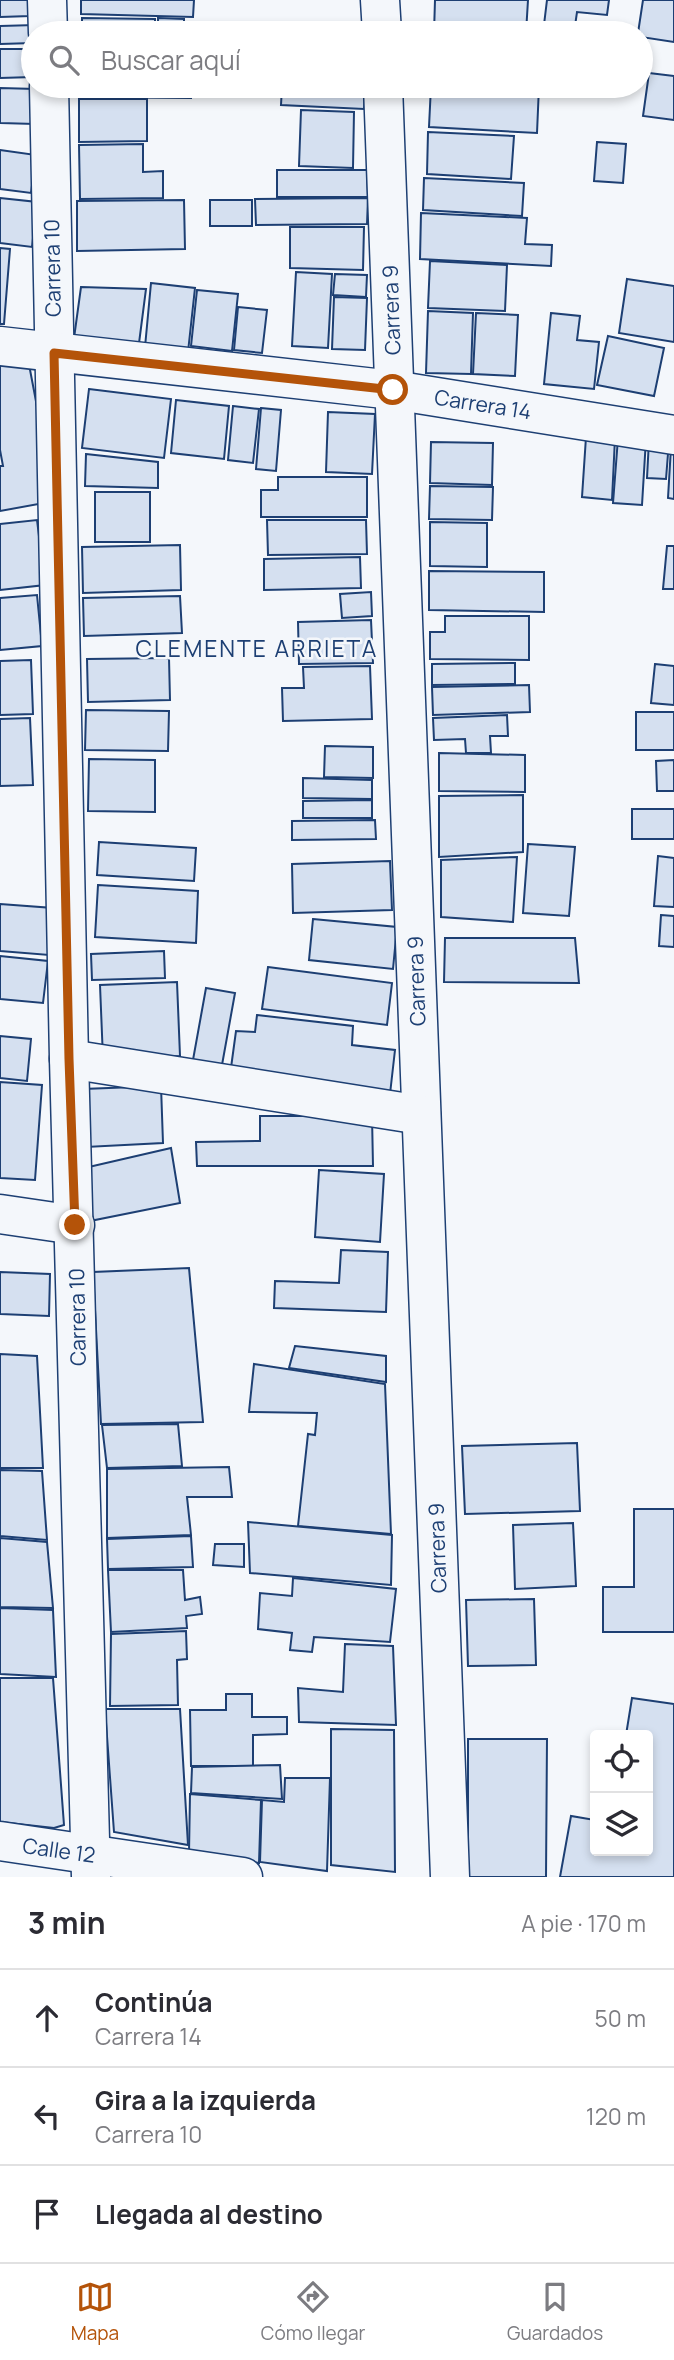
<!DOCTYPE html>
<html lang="es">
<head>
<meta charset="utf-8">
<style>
	:root { --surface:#fff; --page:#f2f2f3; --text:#2b2b33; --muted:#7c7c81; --line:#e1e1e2; --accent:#b45309 }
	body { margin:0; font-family:Manrope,sans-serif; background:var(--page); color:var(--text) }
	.controls { position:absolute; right:21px; bottom:21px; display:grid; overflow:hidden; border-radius:7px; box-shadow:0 4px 10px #0003 }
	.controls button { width:63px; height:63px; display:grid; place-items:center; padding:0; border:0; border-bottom:2px solid var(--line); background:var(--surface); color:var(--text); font:35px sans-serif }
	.stop { position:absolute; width:21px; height:21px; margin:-16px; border:5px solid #b45309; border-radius:50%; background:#fff }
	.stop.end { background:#b45309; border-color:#fff; box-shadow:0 2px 7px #0008 }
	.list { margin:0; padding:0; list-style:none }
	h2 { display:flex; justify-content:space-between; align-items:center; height:91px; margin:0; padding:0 28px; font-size:30px }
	h2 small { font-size:23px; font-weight:400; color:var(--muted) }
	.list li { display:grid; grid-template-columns:46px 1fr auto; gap:21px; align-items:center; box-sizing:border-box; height:98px; padding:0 28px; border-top:2px solid var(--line) }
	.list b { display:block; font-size:26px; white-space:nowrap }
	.list p { margin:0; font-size:23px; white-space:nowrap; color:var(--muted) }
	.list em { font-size:23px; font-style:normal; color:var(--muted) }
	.icon { flex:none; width:38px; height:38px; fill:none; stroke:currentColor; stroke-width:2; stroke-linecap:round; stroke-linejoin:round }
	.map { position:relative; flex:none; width:674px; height:1877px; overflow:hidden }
	.search { position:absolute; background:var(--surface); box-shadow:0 4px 10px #0003; left:21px; right:21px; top:21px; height:77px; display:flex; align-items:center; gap:18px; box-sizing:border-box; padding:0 24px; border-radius:38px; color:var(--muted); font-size:26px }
	.sheet { height:385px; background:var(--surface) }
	nav { display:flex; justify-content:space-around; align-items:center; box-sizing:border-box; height:98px; border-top:2px solid var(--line); background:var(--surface); font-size:19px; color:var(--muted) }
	nav a { display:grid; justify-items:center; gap:4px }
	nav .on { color:var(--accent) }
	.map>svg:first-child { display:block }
</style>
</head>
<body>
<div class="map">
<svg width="674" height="1877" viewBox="0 0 674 1877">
	<rect width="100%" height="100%" fill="#f4f7fb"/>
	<g fill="#d5e0f0" stroke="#1d3f73" stroke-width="2">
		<path d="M0 0H30V16L0 17Z"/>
		<path d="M81 0H194L193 17 81 14Z"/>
		<path d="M435 0H528L526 33H434Z"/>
		<path d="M547 0H609L607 15 577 12 574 33H543Z"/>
		<path d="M643 0H674V42L641 37V33H638Z"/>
		<path d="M82 18 155 19V33H82Z"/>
		<path d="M158 18 184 19V33H158Z"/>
		<path d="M35 25 33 43 0 44V26Z"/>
		<path d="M302 30 369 33H302Z"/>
		<path d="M0 49H33V77L0 78Z"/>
		<path d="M649 73 674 76V120L643 116Z"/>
		<path d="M76 86H191V98L76 97Z"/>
		<path d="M282 86H366L364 109 281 105Z"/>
		<path d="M431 86H539L537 133 429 127Z"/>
		<path d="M0 88 36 89 35 124 0 123Z"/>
		<path d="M79 99H147V141L79 142Z"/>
		<path d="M301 110 354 112 353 168 299 166Z"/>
		<path d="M428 132 514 136 511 179 427 174Z"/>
		<path d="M597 142 626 144 623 183 594 181Z"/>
		<path d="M143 144V172L163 171V198L80 199 79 145Z"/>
		<path d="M0 150 36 155 31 193 0 189Z"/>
		<path d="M277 170H367L368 197H277Z"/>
		<path d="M424 178 524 183 522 216 423 210Z"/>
		<path d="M0 198 37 202 32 247 0 243Z"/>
		<path d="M368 198 367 224 256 225 255 199Z"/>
		<path d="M184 200 185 249 77 251V201Z"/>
		<rect x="210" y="200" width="42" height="26"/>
		<path d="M421 213 527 218 525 244 552 245 551 266 420 259Z"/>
		<path d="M290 227H364L363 270 290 268Z"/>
		<path d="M0 248 10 249 4 324H0Z"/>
		<path d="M430 261 507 265 505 311 428 308Z"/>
		<path d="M296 272 332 274 328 348 292 346Z"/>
		<path d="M335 274 367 275 366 297 333 295Z"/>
		<path d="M627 279 674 286V342L619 333Z"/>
		<path d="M151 283 195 288 188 352 145 347Z"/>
		<path d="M81 287 146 289 138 351 74 338Z"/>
		<path d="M197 290 238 294 232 351 191 346Z"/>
		<path d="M334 297 367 298 365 350 332 349Z"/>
		<path d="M238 307 267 310 262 353 234 350Z"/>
		<path d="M428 311 473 313 471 374 426 373Z"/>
		<path d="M476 313 518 315 515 376 473 374Z"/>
		<path d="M551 313 580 316 577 340 599 342 594 389 544 384Z"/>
		<path d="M608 336 664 348 654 396 597 385Z"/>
		<path d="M27 354 55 501 0 511V466H3L0 450V359Z"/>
		<path d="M89 389 171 399 164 458 82 448Z"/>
		<path d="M176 400 229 406 224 459 171 453Z"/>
		<path d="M233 406 259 409 253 463 228 460Z"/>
		<path d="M261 408 281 410 276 471 256 469Z"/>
		<path d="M328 412 375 414 372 474 326 472Z"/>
		<path d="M586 437 615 438 612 500 582 497Z"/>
		<path d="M618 438 646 439 642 505 613 503Z"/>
		<path d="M649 440 669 441 666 479 647 478Z"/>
		<path d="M431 442 493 443 492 485 430 483Z"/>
		<path d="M671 447H674V499L668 498Z"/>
		<path d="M86 454 158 462V488L85 486Z"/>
		<path d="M278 477H367V517H261V490H278Z"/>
		<path d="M430 486 493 487 492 520 429 519Z"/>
		<rect x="95" y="492" width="55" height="50"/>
		<path d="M37 520 45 585 0 590V524Z"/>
		<path d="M267 520H366L367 554 268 555Z"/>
		<path d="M430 522 487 523V567L430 566Z"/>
		<path d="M180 545 181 590 83 593 82 547Z"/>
		<path d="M667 546H674V589H663Z"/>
		<path d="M360 557 361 588 264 590V559Z"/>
		<path d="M429 571 544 572V612L429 610Z"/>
		<path d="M371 592 372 616 342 618 340 594Z"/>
		<path d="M37 595 42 646 0 650V598Z"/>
		<path d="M180 596 182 633 84 636 83 598Z"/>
		<path d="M445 616H529V660L430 659V632H445Z"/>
		<path d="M371 620 373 663 299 664 298 622Z"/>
		<path d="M169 658 170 700 88 702 87 659Z"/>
		<path d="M31 660 33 714 0 715V661Z"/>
		<path d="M515 663V684L432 685V664Z"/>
		<path d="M655 664 674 666V705L651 703Z"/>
		<path d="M370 666 372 719 283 721 282 688H304L303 667Z"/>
		<path d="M529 685 530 712 433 715 432 687Z"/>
		<path d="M86 710 169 711 168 751 85 750Z"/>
		<rect x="636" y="712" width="38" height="38"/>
		<path d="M507 715 508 736H490L491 753H466L465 739 434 740 433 718Z"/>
		<path d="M30 718 33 785 0 786V719Z"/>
		<path d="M325 746 373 747V778L324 777Z"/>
		<path d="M439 753 525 755V792L439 791Z"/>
		<path d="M89 759 155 760V812L88 811Z"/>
		<path d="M674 760V791H657L656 761Z"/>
		<path d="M303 778 372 780V799L303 798Z"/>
		<path d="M523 795V852L439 857V796Z"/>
		<path d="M372 800V818H303V801Z"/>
		<rect x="632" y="809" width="42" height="30"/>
		<path d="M375 820 376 839 292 840V821Z"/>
		<path d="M99 842 196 848 194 881 97 875Z"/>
		<path d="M528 844 575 847 569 916 523 913Z"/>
		<path d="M658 856 674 858V907L654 906Z"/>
		<path d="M517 857 513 922 441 917V860Z"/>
		<path d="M390 861 392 910 293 913 292 864Z"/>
		<path d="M98 885 198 891 196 943 95 937Z"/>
		<path d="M0 904 53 908 49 955 0 951Z"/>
		<path d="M661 915 674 916V947L659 946Z"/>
		<path d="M313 919 397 927 393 969 309 960Z"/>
		<path d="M445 938H575L579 983 444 982Z"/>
		<path d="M164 951 165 978 92 980 91 954Z"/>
		<path d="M0 956 48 961 43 1003 0 999Z"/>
		<path d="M268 967 392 983 387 1025 262 1009Z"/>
		<path d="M177 982 180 1056 103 1059 100 985Z"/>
		<path d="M206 988 235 993 220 1076 191 1071Z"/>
		<path d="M257 1015 353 1026 352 1045 395 1050 390 1094 230 1075 236 1031 255 1032Z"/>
		<path d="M0 1036 31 1039 27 1081 0 1078Z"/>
		<path d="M0 1082 42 1085 35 1180 0 1178Z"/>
		<path d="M161 1086 163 1143 86 1147 83 1089Z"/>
		<path d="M260 1116H372L373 1166H197L196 1142 260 1141Z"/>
		<path d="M171 1148 180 1203 90 1221 80 1169Z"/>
		<path d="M319 1170 384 1174 380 1242 315 1237Z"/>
		<path d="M341 1250 388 1252 386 1312 274 1308 275 1281 339 1283Z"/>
		<path d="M189 1268 203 1422 101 1424 93 1272Z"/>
		<path d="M0 1272 50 1274 49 1316 0 1314Z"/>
		<path d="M295 1346 386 1356V1382L289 1368Z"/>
		<path d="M0 1354 37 1356 43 1468H0Z"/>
		<path d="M254 1364 385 1384 391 1534 298 1526 308 1434 315 1435 317 1413 249 1412Z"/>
		<path d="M178 1424 182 1466 107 1468 102 1425Z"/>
		<path d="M577 1443 580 1511 465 1514 462 1446Z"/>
		<path d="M229 1467 232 1497H187L191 1535 107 1538V1469Z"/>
		<path d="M0 1470 42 1471 47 1540 0 1536Z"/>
		<path d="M634 1509H674V1632H603V1587H634Z"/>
		<path d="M248 1522 392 1535 391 1585 250 1573Z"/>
		<path d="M573 1523 576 1586 515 1589 513 1525Z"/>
		<path d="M191 1536 193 1567 108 1569 107 1539Z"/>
		<path d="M0 1538 47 1542 53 1608 0 1607Z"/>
		<path d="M215 1544H244V1567L213 1565Z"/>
		<path d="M108 1570H183L185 1600 200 1597 202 1614 186 1616 187 1628 111 1632Z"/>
		<path d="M293 1578 396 1589 390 1642 314 1637 312 1652 290 1650 292 1633 258 1629 260 1593 292 1596Z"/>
		<path d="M534 1599 536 1665 468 1666 466 1600Z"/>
		<path d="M0 1608 53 1610 56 1677 0 1674Z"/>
		<path d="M186 1631 187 1659 177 1660 178 1705 110 1706 111 1634Z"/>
		<path d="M345 1644 393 1646 396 1725 299 1722 298 1688 343 1692Z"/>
		<path d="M0 1678H53L64 1825 54 1828 0 1822Z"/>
		<path d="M226 1694H252V1717H287V1734L253 1735V1766H191L190 1710H226Z"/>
		<path d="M632 1698 674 1704V1877H560L571 1816 595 1820V1851H648V1735H626Z"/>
		<path d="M105 1709H180L188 1845 114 1832Z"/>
		<path d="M331 1729 394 1730 395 1872 331 1865Z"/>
		<path d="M468 1739H547L546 1877H468Z"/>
		<path d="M280 1765 282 1799 191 1793 192 1767Z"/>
		<path d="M285 1778H330L327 1871 260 1862 262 1800 284 1802Z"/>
		<path d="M190 1794 261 1800 259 1863 189 1853Z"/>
	</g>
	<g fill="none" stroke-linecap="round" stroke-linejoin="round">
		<g stroke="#1d3f73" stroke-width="41">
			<g id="minor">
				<path d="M47 0 48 33"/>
				<path d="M380 0 382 33"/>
				<path d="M49 86 69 1059 91 1877"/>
				<path d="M383 86 450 1877"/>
				<path d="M0 346 393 390 674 435"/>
				<path d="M69 1059 421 1115"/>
				<path d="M0 1214 75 1225"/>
				<path d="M0 1841 243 1877"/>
			</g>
		</g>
		<use href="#minor" stroke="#f4f7fb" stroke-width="38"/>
	</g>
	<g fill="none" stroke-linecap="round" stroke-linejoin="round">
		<path stroke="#b45309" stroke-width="9" d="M75 1225 69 1059 54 353 393 390"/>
	</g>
	<g text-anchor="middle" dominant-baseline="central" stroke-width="5" stroke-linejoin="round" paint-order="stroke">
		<g font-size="21" fill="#1d3f73" stroke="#f4f7fb">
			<text transform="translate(52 268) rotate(-91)">Carrera 10</text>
			<text transform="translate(391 310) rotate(-92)">Carrera 9</text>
			<text transform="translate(483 404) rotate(9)">Carrera 14</text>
			<text transform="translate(416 981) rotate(-92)">Carrera 9</text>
			<text transform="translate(77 1317) rotate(-91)">Carrera 10</text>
			<text transform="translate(437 1548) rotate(-92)">Carrera 9</text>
			<text transform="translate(59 1850) rotate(8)">Calle 12</text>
		</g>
		<g font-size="23" letter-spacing="2" fill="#1d3f73" stroke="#f4f7fb">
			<text x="257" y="648">CLEMENTE ARRIETA</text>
		</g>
	</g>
</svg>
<div class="controls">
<button><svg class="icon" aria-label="locate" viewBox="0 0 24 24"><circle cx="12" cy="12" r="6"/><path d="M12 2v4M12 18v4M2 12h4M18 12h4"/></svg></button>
<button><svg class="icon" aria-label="layers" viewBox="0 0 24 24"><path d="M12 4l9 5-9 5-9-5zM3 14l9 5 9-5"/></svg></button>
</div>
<div class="stop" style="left:393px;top:390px"></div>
<div class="stop end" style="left:75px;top:1225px"></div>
<div class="search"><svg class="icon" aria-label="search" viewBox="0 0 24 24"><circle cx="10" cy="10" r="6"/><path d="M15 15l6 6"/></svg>Buscar aquí</div>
</div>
<section class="sheet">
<h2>3 min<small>A pie · 170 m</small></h2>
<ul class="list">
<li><svg class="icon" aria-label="ahead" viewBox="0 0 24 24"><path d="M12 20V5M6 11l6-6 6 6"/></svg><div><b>Continúa</b><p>Carrera 14</p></div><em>50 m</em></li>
<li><svg class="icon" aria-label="left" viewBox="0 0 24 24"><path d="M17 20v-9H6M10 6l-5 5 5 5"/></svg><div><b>Gira a la izquierda</b><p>Carrera 10</p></div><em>120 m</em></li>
<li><svg class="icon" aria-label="arrive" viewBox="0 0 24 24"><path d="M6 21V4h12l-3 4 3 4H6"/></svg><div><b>Llegada al destino</b></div></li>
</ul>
</section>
<nav>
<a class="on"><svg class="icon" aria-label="map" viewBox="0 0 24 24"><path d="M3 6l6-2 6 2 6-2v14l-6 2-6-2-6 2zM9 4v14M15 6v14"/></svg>Mapa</a>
<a><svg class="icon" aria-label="directions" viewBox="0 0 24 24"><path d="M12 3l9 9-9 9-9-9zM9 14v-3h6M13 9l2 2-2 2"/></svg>Cómo llegar</a>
<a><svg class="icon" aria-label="saved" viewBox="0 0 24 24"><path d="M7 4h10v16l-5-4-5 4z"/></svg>Guardados</a>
</nav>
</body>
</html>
